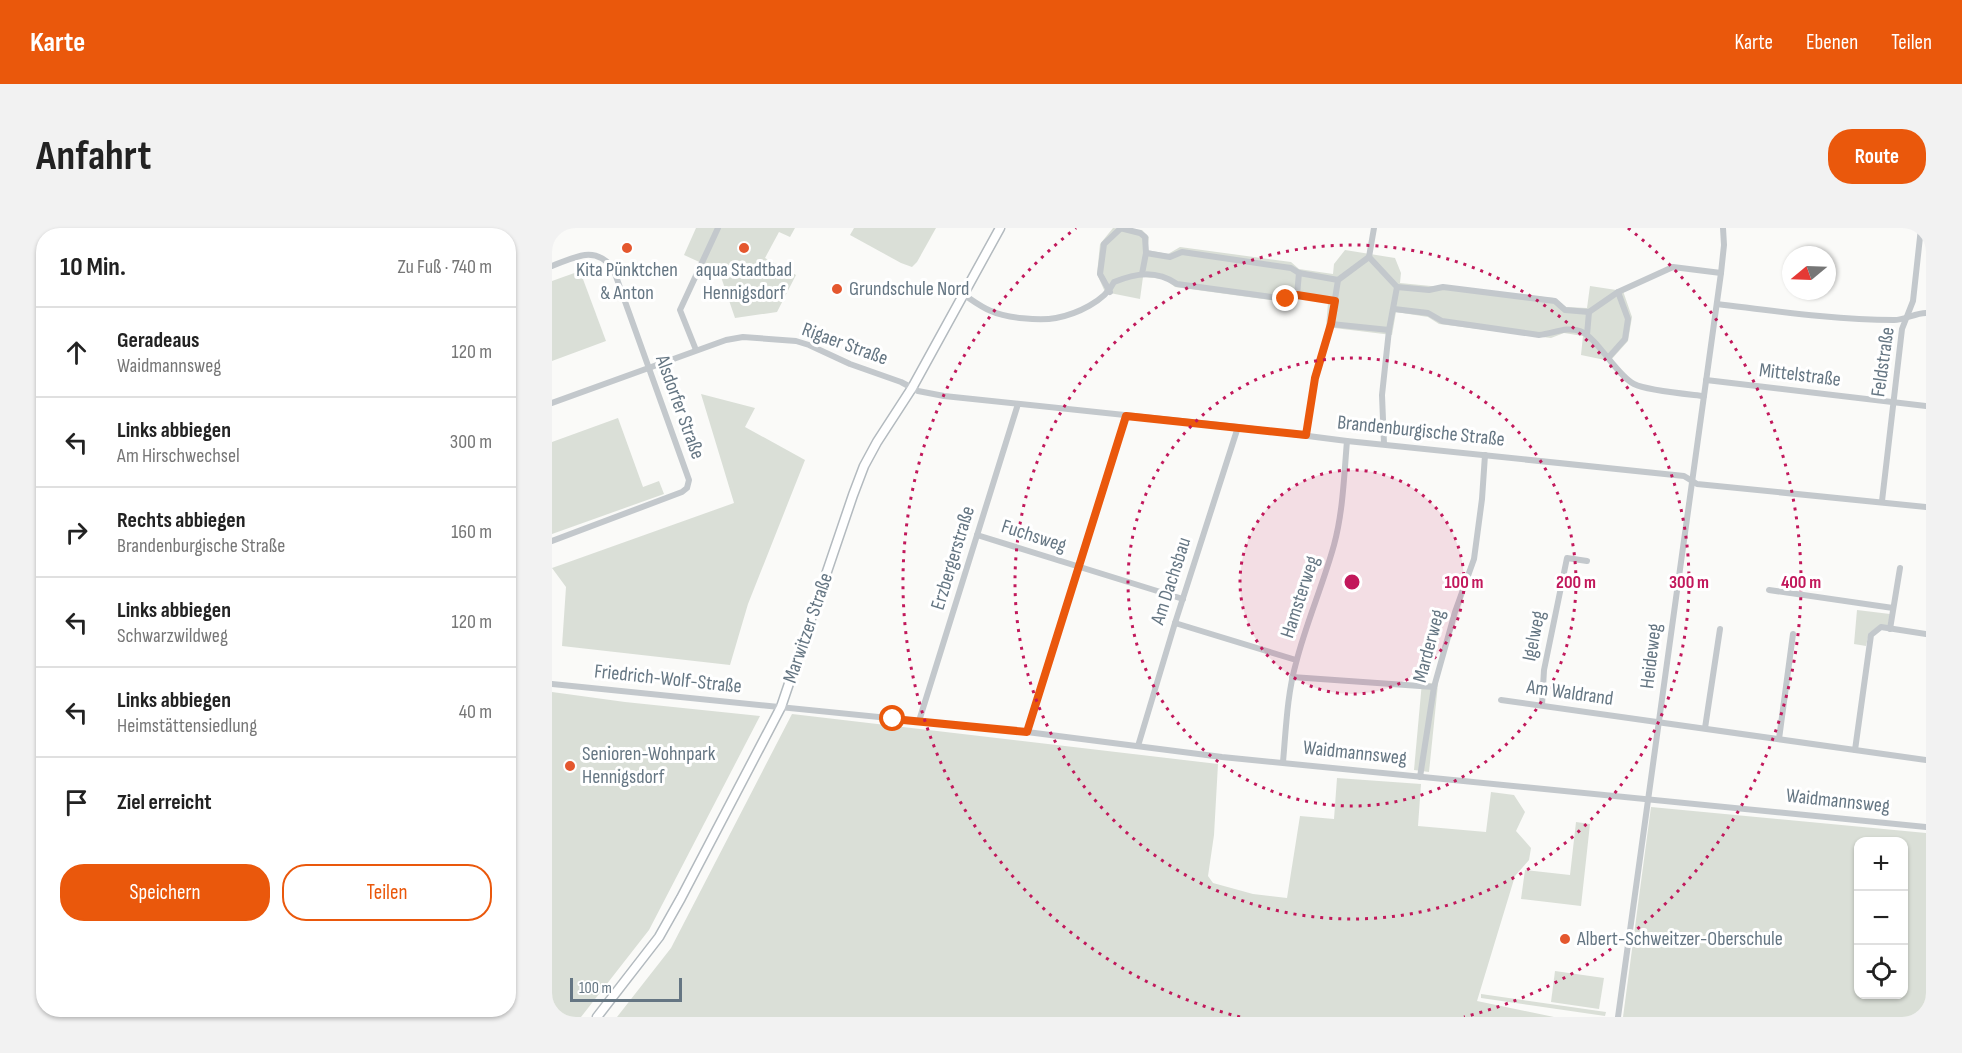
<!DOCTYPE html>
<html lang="de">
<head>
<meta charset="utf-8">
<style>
	:root { --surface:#fff; --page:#f2f2f2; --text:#222; --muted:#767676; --line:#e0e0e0; --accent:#ea580c }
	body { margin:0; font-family:"Sofia Sans Condensed",sans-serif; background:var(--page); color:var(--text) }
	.controls { position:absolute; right:18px; bottom:18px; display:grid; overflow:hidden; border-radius:12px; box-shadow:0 2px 4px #0004 }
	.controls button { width:54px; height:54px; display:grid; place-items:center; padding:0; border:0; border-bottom:2px solid var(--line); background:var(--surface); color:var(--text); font:30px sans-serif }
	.compass { position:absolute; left:1230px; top:18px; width:54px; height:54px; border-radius:50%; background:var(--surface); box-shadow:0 2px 4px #0004; rotate:251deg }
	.scale { position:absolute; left:18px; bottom:15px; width:112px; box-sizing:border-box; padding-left:6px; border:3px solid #657683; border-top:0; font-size:16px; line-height:21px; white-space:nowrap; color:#657683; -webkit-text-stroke:4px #fff; paint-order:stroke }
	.stop { position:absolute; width:18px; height:18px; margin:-14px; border:4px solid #ea580c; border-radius:50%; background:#fff }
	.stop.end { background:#ea580c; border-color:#fff; box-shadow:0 2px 6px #0008 }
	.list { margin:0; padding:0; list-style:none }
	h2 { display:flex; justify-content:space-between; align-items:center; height:78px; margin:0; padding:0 24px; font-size:26px }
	h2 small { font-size:20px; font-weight:400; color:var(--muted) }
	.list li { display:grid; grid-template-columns:39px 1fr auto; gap:18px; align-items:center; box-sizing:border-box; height:90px; padding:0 24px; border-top:2px solid var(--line) }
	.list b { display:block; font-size:22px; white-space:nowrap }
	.list p { margin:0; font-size:20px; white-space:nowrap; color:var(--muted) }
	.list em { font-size:20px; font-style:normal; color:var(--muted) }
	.actions { display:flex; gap:12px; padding:18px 24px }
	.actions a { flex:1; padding:14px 0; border:2px solid var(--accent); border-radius:24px; text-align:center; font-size:21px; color:var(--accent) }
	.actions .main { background:var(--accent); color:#fff }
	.icon { flex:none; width:33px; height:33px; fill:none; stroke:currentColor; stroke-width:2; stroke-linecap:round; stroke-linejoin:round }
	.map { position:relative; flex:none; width:1374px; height:789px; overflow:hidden; border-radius:24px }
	header { display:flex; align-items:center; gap:36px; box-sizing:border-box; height:84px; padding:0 30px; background:var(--accent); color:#fff }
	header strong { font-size:28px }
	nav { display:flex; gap:33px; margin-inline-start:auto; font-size:21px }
	.intro { display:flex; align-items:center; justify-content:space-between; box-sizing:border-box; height:144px; padding:0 36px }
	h1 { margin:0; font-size:42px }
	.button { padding:15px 27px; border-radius:24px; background:var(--accent); color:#fff; font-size:21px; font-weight:700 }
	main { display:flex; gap:36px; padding:0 36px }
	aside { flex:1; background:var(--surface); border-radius:24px; box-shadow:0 2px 4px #0004 }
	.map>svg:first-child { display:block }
</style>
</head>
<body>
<header>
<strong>Karte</strong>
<nav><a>Karte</a><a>Ebenen</a><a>Teilen</a></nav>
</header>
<div class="intro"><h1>Anfahrt</h1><a class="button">Route</a></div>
<main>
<aside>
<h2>10 Min.<small>Zu Fuß · 740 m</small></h2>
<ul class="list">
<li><svg class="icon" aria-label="ahead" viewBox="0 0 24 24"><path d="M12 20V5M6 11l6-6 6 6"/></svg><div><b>Geradeaus</b><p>Waidmannsweg</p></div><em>120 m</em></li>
<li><svg class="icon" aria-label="left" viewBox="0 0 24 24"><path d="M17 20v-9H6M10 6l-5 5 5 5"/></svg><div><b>Links abbiegen</b><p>Am Hirschwechsel</p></div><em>300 m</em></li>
<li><svg class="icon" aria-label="right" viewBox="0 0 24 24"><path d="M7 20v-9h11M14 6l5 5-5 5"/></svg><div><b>Rechts abbiegen</b><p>Brandenburgische Straße</p></div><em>160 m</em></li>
<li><svg class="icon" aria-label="left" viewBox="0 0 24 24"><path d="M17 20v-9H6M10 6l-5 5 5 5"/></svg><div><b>Links abbiegen</b><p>Schwarzwildweg</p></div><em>120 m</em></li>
<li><svg class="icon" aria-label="left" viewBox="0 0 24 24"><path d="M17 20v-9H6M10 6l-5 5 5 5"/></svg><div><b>Links abbiegen</b><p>Heimstättensiedlung</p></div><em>40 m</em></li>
<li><svg class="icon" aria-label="arrive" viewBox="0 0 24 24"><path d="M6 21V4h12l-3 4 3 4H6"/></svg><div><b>Ziel erreicht</b></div></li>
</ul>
<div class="actions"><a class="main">Speichern</a><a>Teilen</a></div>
</aside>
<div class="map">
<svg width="1374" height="789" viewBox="0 0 1374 789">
	<rect width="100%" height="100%" fill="#fafaf8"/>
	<g fill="#dadfd7" fill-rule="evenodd">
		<path d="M144 0H243L238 9 227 4 213 30 244 47 225 84 183 90 167 43 132 27Z"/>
		<path d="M302 0H384L365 34 360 39 349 35 298 7Z"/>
		<path d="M561 0 590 2 597 9 595 22 616 26 628 19 739 34 747 41 781 46 782 36 793 22 843 30 849 45 848 55 1002 70 1014 79 1035 80 1038 58 1071 63 1080 89 1076 113 1058 133 1029 127 1031 108 1012 105 999 110 887 96 876 89 844 84 840 107 774 99 776 75 743 70 732 74 623 59 613 51 591 49 588 71 553 64 545 46 548 16Z"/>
		<path d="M28 43 54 113 0 133V53Z"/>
		<path d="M149 166 203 180 193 199 253 232 196 376 178 437 10 418 14 359 0 340 182 275Z"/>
		<path d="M66 190 91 259 107 253 112 266 0 306V214Z"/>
		<path d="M1305 382 1338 386 1336 398 1328 397 1317 405 1314 418 1302 416Z"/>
		<path d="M870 454 886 456 877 544 862 542Z"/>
		<path d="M0 464 73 474 208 488 97 702 29 789H0Z"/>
		<path d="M240 486 666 536 662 607 656 648 661 655 701 666 735 670 748 588 782 591 785 550 869 556 866 598 934 604 939 564 962 567 973 584 964 603 979 620 977 632 963 648 925 773 1002 789H65L119 720Z"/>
		<path d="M1099 579 1374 605V789H1071ZM1306 614H1352V766H1306Z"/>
		<path d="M1024 594 1038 596 1029 678 969 671 973 642 1018 647Z"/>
		<path d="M1003 743 1052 750 1047 781 999 774Z"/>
		<path d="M929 766 1054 784 1053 788 929 770Z"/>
	</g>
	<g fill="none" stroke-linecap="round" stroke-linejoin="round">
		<g stroke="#b3babf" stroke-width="11">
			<path id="secondary" d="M45 789 107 709 129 670 229 479 301 267 312 238 325 214 360 160 448 0"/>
		</g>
		<g stroke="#c3c8cc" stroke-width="6">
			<path d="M568 0 588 5 593 9 594 25 618 29 630 24 739 40 747 45 786 52"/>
			<path d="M817 29 845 59 837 102 830 167 832 216"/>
			<path d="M817 29 822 0"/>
			<path d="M0 38C24 29 42 17 61 40L137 252 135 260 130 264 0 313"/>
			<path d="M590 46 594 25"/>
			<path d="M845 59 877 62 891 59 1003 73 1013 82 1037 84 1066 64 1121 39 1169 45"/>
			<path d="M558 64 548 46 552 16 568 1"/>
			<path d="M411 66C420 72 429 79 439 83 454 90 488 93 504 90 525 86 553 73 562 54 584 45 604 42 625 56L734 71 745 67 783 73"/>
			<path d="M745 67 747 45"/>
			<path d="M1165 76C1223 83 1283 92 1342 92 1353 92 1363 85 1374 85"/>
			<path d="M842 81 876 85 890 93 987 107C1001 106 1014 98 1028 103 1045 109 1064 147 1082 156 1096 163 1135 166 1152 168"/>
			<path d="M779 96 837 102"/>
			<path d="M1035 107 1037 84"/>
			<path d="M144 122 128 82 166 0"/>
			<path d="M1056 130 1073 111 1076 91 1066 64"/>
			<path d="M1154 152 1374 178"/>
			<path d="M0 175 174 112 191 109 244 113 257 117 298 136 349 154 366 163 392 168 686 199 795 213 1132 248 1145 256 1374 279"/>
			<path d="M754 207 763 150 779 96 786 52 817 29"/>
			<path d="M1330 273 1350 101 1361 73 1369 0"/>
			<path d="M425 307 631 371"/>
			<path d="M1217 362 1341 380"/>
			<path d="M623 395 744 432"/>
			<path d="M1338 401 1348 340"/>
			<path d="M740 449 882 459"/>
			<path d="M0 456 475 504 670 529 1374 599"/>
			<path d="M949 472 1374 532"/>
			<path d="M990 477 992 442 1015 330 1035 333"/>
			<path d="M367 493 466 176"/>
			<path d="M1153 500 1168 401"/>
			<path d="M475 504 574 188"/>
			<path d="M1227 511 1241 406"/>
			<path d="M586 518 623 395 686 199"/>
			<path d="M1303 522 1319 407 1329 399 1374 406"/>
			<path d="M731 534C734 501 735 467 744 435 754 395 771 357 782 317 791 284 792 248 795 213"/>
			<path d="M868 549 882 459 903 384 922 331 930 271 933 227"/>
			<path d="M1066 789 1169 45 1172 17 1171 0"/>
		</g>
		<use href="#secondary" stroke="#fff" stroke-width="8"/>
	</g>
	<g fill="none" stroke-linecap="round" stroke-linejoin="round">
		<path stroke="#ea580c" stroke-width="8" d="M341 491 475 504 574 188 754 207 763 150 779 96 783 73 745 67 734 71"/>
	</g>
	<circle cx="800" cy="354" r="112" fill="#c2185b" fill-opacity=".12"/>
	<g fill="none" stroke="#c2185b" stroke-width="3" stroke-dasharray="3 6">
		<circle cx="800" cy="354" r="112"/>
		<circle cx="800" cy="354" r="224"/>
		<circle cx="800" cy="354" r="337"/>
		<path d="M688 789A449 449 0 0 1 524 0M1076 0A449 449 0 0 1 912 789"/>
	</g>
	<g fill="#e4572e" stroke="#fff" stroke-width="2">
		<circle cx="75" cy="20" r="6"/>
		<circle cx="192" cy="20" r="6"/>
		<circle cx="285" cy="61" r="6"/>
		<circle cx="18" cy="538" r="6"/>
		<circle cx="1013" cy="711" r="6"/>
	</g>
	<g text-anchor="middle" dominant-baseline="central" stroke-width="6" stroke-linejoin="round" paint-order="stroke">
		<g font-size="20" fill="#657683" stroke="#fff" text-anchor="start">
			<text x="75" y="42" text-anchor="middle">Kita Pünktchen<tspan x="75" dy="23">&amp; Anton</tspan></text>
			<text x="192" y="42" text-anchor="middle">aqua Stadtbad<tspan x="192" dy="23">Hennigsdorf</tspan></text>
			<text x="297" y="61">Grundschule Nord</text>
			<text x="30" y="526">Senioren-Wohnpark<tspan x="30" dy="23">Hennigsdorf</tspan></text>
			<text x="1025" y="711">Albert-Schweitzer-Oberschule</text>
		</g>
		<g font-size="20" fill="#657683" stroke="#fff">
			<text transform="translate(293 116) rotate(20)">Rigaer Straße</text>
			<text transform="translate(1331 134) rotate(-82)">Feldstraße</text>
			<text transform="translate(1248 147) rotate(7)">Mittelstraße</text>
			<text transform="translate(128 179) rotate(70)">Alsdorfer Straße</text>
			<text transform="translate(869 203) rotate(6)">Brandenburgische Straße</text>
			<text transform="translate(482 308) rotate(18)">Fuchsweg</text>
			<text transform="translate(401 330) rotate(-73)">Erzbergerstraße</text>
			<text transform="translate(619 353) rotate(-72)">Am Dachsbau</text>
			<text transform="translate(748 369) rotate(-72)">Hamsterweg</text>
			<text transform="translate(256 400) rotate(-71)">Marwitzer Straße</text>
			<text transform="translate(982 408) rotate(-79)">Igelweg</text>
			<text transform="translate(877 418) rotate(-75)">Marderweg</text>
			<text transform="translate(1099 428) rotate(-83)">Heideweg</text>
			<text transform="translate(116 451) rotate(6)">Friedrich-Wolf-Straße</text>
			<text transform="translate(1018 465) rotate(8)">Am Waldrand</text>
			<text transform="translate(803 525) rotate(6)">Waidmannsweg</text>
			<text transform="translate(1286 573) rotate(6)">Waidmannsweg</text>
		</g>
	</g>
	<circle cx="800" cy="354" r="9" fill="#c2185b" stroke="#fff" stroke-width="3"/>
	<g font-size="18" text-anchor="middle" font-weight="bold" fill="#c2185b" stroke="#fff" stroke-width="6" stroke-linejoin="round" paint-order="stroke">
		<text x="912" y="360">100 m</text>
		<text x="1024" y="360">200 m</text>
		<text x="1137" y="360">300 m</text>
		<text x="1249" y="360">400 m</text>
	</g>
</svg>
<div class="controls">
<button>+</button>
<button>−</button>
<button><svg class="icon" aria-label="locate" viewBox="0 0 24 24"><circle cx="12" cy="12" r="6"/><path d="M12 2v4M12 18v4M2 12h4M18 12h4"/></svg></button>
</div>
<svg class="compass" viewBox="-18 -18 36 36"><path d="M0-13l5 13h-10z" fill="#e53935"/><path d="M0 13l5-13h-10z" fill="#767676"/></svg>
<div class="scale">100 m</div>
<div class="stop" style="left:341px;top:491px"></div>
<div class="stop end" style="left:734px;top:71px"></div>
</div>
</main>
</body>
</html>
